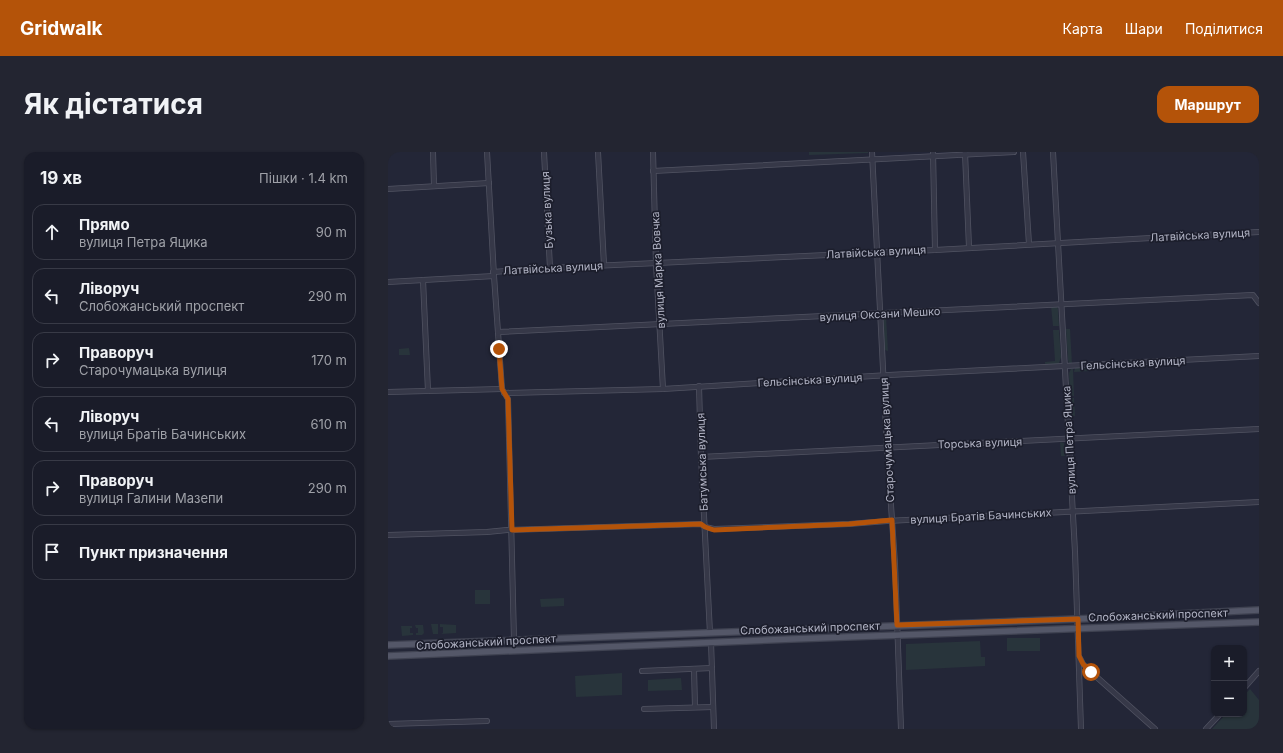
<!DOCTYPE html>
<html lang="uk">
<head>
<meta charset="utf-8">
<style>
	:root { --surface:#1a1c29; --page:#232531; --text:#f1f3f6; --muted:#9fa1a8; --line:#383a46; --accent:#b45309 }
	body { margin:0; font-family:Inter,sans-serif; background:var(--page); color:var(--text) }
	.controls { position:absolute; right:12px; bottom:12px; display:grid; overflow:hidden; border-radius:8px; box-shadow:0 1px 3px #0004 }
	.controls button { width:36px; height:36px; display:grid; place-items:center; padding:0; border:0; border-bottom:1px solid var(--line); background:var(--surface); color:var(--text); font:20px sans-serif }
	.stop { position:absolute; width:12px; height:12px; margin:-9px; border:3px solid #b45309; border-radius:50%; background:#fff }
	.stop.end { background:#b45309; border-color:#fff; box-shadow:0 1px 4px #0008 }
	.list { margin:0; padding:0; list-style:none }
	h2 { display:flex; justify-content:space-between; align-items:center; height:52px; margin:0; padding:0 16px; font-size:17px }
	h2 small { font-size:13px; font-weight:400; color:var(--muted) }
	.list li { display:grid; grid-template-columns:26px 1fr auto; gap:12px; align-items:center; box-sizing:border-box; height:56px; margin:0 8px 8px; padding:0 8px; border:1px solid var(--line); border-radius:12px }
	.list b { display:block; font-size:15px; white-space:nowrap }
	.list p { margin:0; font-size:13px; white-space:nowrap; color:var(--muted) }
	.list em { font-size:13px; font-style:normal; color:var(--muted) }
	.icon { flex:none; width:22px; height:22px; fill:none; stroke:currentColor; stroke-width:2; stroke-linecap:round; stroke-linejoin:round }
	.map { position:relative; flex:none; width:871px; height:577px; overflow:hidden; border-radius:12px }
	header { display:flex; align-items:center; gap:24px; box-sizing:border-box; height:56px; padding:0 20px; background:var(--accent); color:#fff }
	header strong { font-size:19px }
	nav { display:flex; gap:22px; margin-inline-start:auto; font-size:14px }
	.intro { display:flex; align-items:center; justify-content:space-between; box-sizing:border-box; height:96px; padding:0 24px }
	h1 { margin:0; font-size:28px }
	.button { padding:10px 18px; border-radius:12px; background:var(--accent); color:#fff; font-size:14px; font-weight:700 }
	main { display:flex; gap:24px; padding:0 24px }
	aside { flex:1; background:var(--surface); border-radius:12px; box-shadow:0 1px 3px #0004 }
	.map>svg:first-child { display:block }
</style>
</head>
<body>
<header>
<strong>Gridwalk</strong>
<nav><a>Карта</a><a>Шари</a><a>Поділитися</a></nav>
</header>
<div class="intro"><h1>Як дістатися</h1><a class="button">Маршрут</a></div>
<main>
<aside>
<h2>19 хв<small>Пішки · 1.4 km</small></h2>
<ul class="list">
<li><svg class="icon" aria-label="ahead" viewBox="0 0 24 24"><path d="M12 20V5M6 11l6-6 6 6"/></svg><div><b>Прямо</b><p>вулиця Петра Яцика</p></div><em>90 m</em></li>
<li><svg class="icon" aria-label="left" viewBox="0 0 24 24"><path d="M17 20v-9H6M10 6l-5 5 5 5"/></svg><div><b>Ліворуч</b><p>Слобожанський проспект</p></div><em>290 m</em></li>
<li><svg class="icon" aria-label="right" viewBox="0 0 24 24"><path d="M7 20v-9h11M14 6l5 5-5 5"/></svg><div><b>Праворуч</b><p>Старочумацька вулиця</p></div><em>170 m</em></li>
<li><svg class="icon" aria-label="left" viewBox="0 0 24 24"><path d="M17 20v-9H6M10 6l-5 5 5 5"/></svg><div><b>Ліворуч</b><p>вулиця Братів Бачинських</p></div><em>610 m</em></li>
<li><svg class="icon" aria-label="right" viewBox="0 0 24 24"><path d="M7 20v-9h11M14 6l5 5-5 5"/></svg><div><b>Праворуч</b><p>вулиця Галини Мазепи</p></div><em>290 m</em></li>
<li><svg class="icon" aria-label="arrive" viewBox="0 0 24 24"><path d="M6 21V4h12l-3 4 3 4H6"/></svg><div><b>Пункт призначення</b></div></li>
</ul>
</aside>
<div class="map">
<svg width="871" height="577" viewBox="0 0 871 577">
	<rect width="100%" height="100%" fill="#232637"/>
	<g fill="#28343b">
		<path d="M421 0H480V1L421 3Z"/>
		<path d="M663 154 669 155 670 157 671 174H665Z"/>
		<path d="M498 164 500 199 497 198 495 165Z"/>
		<path d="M678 177H682L684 212 681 211 680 208Z"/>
		<path d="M665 178H671L673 205 671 211 668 213 657 214V210L667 209Z"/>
		<path d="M21 196 22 203H11V197Z"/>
		<path d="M703 215V219L686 220 687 216Z"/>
		<path d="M683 217H685L686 244H682L681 221Z"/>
		<path d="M682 246H686L687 264 683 265Z"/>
		<path d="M672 290 676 291 677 304H673Z"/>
		<rect x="87" y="438" width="15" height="14"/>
		<path d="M176 446V454L153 455 152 447Z"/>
		<path d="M43 472H50V482H45Z"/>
		<path d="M52 472 68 473V481L53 482 55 481V475H52Z"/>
		<path d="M27 473H35L36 481 34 483H28V481H30V476H28Z"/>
		<path d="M13 474H24V476H22V481H25V483L14 484Z"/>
		<rect x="619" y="486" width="33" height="13"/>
		<path d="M592 489 593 505H597V514L518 518V492Z"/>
		<path d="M234 521V543L188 545 187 524Z"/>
		<path d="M293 526 294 538 260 539V528Z"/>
		<path d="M862 537 871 548V577H824L838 562H856V543Z"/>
	</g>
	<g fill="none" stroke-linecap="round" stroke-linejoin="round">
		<g stroke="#515362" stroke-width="6">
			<g id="minor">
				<path d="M45 0 46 34"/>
				<path d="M99 0 106 124 114 237 120 247 126 488"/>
				<path d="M156 0 162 116"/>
				<path d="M210 0 216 113"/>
				<path d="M265 0 268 111 275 237"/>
				<path d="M484 0 499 295 507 412 513 577"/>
				<path d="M545 0 547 98"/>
				<path d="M635 0 641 92"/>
				<path d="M665 0 687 400 693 577"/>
				<path d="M577 1 581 95"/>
				<path d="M265 19 626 0"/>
				<path d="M0 37 101 31"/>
				<path d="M105 120 162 116 547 98 871 80"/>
				<path d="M35 128 40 239"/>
				<path d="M0 130 106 124"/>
				<path d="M110 180 865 143 871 151"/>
				<path d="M311 234 313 305 322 481"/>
				<path d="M0 240 114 237"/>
				<path d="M116 241 275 237 501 223 871 204"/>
				<path d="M313 305 871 277"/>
				<path d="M0 383 99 380 119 378 313 372 317 375 326 377 461 372 499 369 871 350"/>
				<path d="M323 490 326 577"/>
				<path d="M692 506 695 512 703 520 767 577"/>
				<path d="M306 517 307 555"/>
				<path d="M254 519 324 516"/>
				<path d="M856 536 871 519"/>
				<path d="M256 557 325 555"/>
				<path d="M0 572 99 569"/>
				<path d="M818 577 832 562"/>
			</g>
		</g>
		<g stroke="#3f4251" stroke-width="8">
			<g id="major">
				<path d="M0 493 690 467 871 458"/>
				<path d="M0 504 404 487 871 470"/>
			</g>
		</g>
		<use href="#minor" stroke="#363848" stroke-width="4.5"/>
		<use href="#major" stroke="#545768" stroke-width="5.5"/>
	</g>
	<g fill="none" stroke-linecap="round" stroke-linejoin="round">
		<path stroke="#b45309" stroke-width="5" d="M111 197 114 237 120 247 124 378 313 372 317 375 326 378 461 372 504 368 509 473 690 467 691 504 695 512 703 520"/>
	</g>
	<g text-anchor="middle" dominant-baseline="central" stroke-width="3.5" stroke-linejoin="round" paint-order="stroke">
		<g font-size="11" fill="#b1b3c4" stroke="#1c1e2c">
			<text transform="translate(159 58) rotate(-93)">Бузька вулиця</text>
			<text transform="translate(812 83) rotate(-3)">Латвійська вулиця</text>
			<text transform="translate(488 100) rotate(-3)">Латвійська вулиця</text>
			<text transform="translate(165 116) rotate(-3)">Латвійська вулиця</text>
			<text transform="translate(270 118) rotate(-93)">вулиця Марка Вовчка</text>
			<text transform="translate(492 162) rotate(-3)">вулиця Оксани Мешко</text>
			<text transform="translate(745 211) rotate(-3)">Гельсінська вулиця</text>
			<text transform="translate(422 228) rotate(-3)">Гельсінська вулиця</text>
			<text transform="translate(499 288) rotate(-93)">Старочумацька вулиця</text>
			<text transform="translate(681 288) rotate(-93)">вулиця Петра Яцика</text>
			<text transform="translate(592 291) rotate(-2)">Торська вулиця</text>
			<text transform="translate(314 310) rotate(-92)">Батумська вулиця</text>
			<text transform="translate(593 364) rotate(-3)">вулиця Братів Бачинських</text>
			<text transform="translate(770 463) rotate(-2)">Слобожанський проспект</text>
			<text transform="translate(422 476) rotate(-2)">Слобожанський проспект</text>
			<text transform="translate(98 490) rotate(-3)">Слобожанський проспект</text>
		</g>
	</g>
</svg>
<div class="controls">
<button>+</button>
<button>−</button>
</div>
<div class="stop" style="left:703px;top:520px"></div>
<div class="stop end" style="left:111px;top:197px"></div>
</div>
</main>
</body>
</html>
